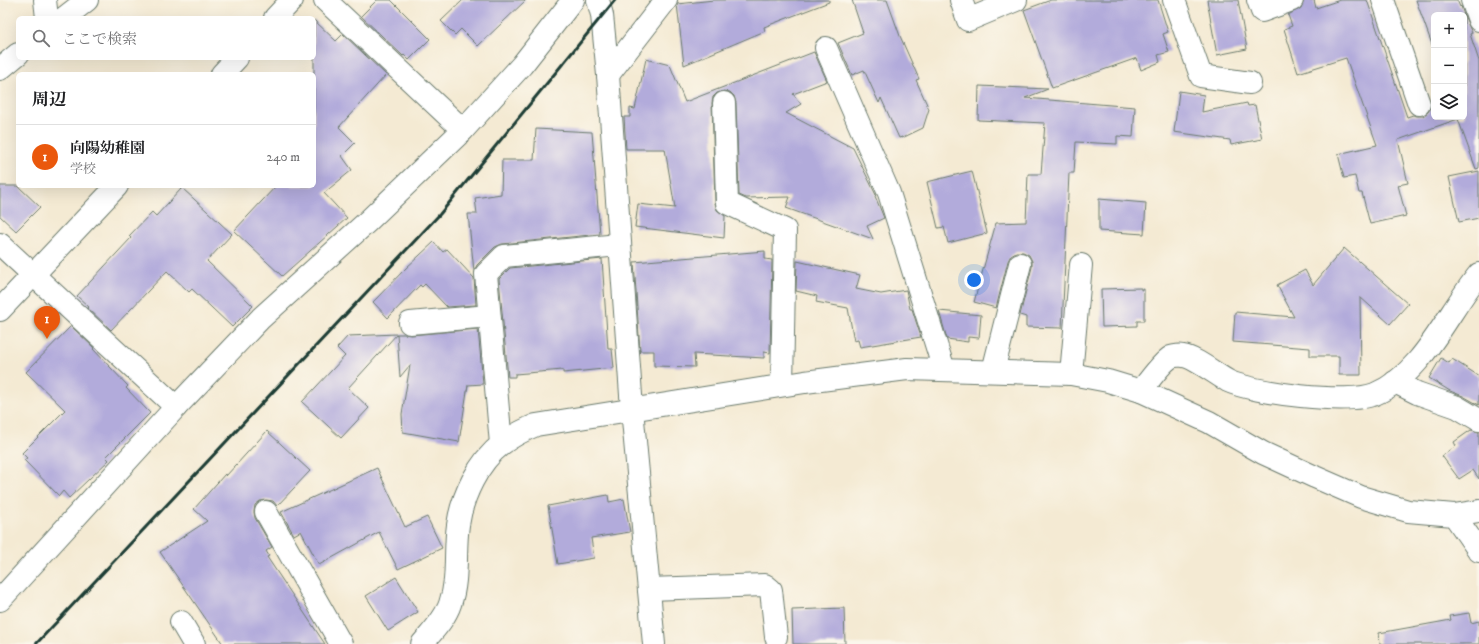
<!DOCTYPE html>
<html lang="ja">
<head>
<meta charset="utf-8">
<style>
	:root { --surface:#fff; --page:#f2f2f2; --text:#202124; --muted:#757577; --line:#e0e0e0; --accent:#ea580c }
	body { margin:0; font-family:"IM FELL DW Pica","Noto Serif JP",serif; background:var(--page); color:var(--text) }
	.controls { position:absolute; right:12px; top:12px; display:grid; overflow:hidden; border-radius:6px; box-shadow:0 4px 16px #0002 }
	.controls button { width:36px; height:36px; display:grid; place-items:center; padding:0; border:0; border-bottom:1px solid var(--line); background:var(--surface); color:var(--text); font:20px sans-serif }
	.you { position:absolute; left:974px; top:280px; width:14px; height:14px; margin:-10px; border:3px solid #fff; border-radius:50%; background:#1a73e8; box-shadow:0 0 0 6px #1a73e833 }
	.badge { display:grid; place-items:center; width:26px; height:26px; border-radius:50%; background:var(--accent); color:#fff; font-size:13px; font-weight:700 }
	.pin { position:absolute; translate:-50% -33px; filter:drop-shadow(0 1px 2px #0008) }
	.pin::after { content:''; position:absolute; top:21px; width:14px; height:12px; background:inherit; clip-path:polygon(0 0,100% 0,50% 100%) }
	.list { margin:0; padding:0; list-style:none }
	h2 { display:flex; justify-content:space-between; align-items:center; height:52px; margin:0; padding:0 16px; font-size:17px }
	h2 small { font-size:13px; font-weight:400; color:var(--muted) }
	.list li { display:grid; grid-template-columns:26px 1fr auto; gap:12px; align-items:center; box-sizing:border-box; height:64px; padding:0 16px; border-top:1px solid var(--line) }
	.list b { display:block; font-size:15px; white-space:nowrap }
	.list p { margin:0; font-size:13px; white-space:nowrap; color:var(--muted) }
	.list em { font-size:13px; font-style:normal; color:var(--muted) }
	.icon { flex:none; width:22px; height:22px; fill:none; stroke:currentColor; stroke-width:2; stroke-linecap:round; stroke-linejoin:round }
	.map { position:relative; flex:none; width:1479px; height:644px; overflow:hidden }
	.search { position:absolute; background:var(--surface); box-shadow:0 4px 16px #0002; left:16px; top:16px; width:300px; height:44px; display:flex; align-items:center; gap:10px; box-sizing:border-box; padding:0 14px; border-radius:6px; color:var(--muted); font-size:15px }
	.panel { position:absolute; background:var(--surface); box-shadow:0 4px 16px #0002; left:16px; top:72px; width:300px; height:116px; border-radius:6px }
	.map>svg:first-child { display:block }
</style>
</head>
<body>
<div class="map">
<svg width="1479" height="644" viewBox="0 0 1479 644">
	<rect width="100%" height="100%" fill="#fbf7ec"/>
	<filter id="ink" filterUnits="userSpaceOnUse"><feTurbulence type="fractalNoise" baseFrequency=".025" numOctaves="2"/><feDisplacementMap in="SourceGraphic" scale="8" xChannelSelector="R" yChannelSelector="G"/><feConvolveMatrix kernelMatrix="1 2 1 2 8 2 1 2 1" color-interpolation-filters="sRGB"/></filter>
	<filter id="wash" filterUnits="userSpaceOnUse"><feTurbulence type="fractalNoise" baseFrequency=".012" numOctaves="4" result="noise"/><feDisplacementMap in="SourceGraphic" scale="16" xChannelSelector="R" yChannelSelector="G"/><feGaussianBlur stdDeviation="0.9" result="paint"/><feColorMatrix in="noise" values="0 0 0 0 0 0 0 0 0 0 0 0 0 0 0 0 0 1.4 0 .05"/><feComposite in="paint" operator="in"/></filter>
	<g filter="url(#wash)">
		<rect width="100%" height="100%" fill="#f4ead3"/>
		<g id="blocks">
			<g fill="#b2abdb">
				<path d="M377 0H391L430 39 409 60 404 55 403 56 361 16Z"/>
				<path d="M463 0H526L478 46 461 29 455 35 441 21Z"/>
				<path d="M714 0H829V2L764 27 765 31 684 65 677 4Z"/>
				<path d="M852 0H887L900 36 919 79 916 80 929 109 923 128 902 138V137L899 138 881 98 879 103 864 70 852 75 838 43 863 33Z"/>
				<path d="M1051 0H1158L1168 32 1163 34 1169 52 1158 55 1160 62 1141 70 1137 58 1052 88 1024 10Z"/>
				<path d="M1207 0H1238L1247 49 1217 55Z"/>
				<path d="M1304 0H1314L1316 8 1340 0H1367L1407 117 1413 115 1417 116H1423L1428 112 1430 109 1434 107V117H1464V15L1472 33 1470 34 1479 61V168L1476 169 1458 119 1398 140 1408 183 1398 185 1406 216 1370 224 1362 193H1359L1355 176 1344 178 1338 154 1377 145 1346 58 1298 73 1284 29 1292 26 1288 15 1301 8Z"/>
				<path d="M1416 0H1457L1460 7 1461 6 1464 15H1434V50Z"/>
				<path d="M314 20 336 41 343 34 386 75 339 127 355 143 342 156 352 170 324 193 347 218 282 276 234 231 276 186H314Z"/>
				<path d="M814 52 827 81 793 94 801 104 786 113 853 148 876 195 875 196 884 218 867 226 873 239 786 208 790 197 746 198 739 195 736 103 734 96 730 92 724 91 717 93 713 97 712 103 715 203 717 210 725 216 724 238 635 227 638 204 675 208 665 149H626L624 117H630V108L635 109 646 59 670 65 685 102Z"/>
				<path d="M979 86 1048 89 1025 98 1135 107 1133 137 1117 136V144L1076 142 1074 173H1069L1062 328 1026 327V317L1020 315 1032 267V261L1029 255 1023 252H1016L1011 255 1008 261 996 308 974 302 996 223 1026 222 1028 174H1041L1045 123 978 120Z"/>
				<path d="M1179 91 1204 95 1202 112 1247 103 1248 106 1255 105 1262 139 1231 145 1230 140 1174 132Z"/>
				<path d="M536 129 592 132 600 234 502 244 495 247 477 265 474 271 468 214H477L475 198 501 194 502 160H534Z"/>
				<path d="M972 171 987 233 948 243 944 227 938 228 927 182Z"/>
				<path d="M1479 171V218L1459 222 1449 177Z"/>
				<path d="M0 186H18L40 207 16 231 0 216Z"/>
				<path d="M182 188 232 234 207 261 253 306 232 327 192 289 189 292 167 271 111 330 88 308 89 307 77 296 131 238 129 236 152 212 156 216Z"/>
				<path d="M1099 199 1146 203 1144 234 1099 231Z"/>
				<path d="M434 242 443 252 447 249 474 278 476 305 447 307 425 284 422 287 420 285 388 318 373 302 405 269Z"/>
				<path d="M1344 248 1408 304 1390 324 1360 297 1361 375H1339V356H1310V348L1233 342 1235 312 1294 317 1277 285 1305 270 1313 285Z"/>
				<path d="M765 251V259L772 260 770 353 764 352V358L694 354 695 367 654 366V351H640L634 262Z"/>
				<path d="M602 259 608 349H612L614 368 563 373V370L515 374V377H508L499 279 510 268Z"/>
				<path d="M797 261 860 275 856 289 881 294 906 290 910 309H912L921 337 860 347 858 340 854 341 848 308 816 302 817 296 796 291Z"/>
				<path d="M1141 288V290L1144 289V321H1137V326L1102 327 1101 289Z"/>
				<path d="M939 311 981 315 979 338 968 337V342L947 339Z"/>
				<path d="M71 326 94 348 93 349 128 386 126 388 150 413 106 457 109 460 69 498 63 491 59 496 24 460 27 458 22 453 65 410 26 372Z"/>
				<path d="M478 329 483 384 468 385 459 442 403 432 402 414 410 365 400 377 397 334H404L411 335Z"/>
				<path d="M397 334 348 388 369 408 341 438 302 402 345 356 337 348 348 336Z"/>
				<path d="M1441 358 1449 363 1452 359 1479 376V405L1463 396 1450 391 1429 378Z"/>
				<path d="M1471 430 1479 432V479L1473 470 1459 479 1442 456 1456 446 1454 442Z"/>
				<path d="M267 431 310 471 277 506 273 501 266 500 260 501 255 505 254 512 255 518 272 547 266 551 269 556 267 557 325 644H223L160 552 207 521 194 509 225 474 226 476Z"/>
				<path d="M377 468 405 527 427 517 442 548 398 569 379 532 319 565 301 531 294 535 281 512Z"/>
				<path d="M608 495 609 502 624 499 630 532 591 538 594 558 558 564 548 506Z"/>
				<path d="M396 577 418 612 388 631 366 596Z"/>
				<path d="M844 608 845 644H793L792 610Z"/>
				<path d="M1469 613 1471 623 1479 621V644H1380L1379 633 1451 620 1450 616Z"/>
			</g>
		</g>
	</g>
	<g filter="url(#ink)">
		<use href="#blocks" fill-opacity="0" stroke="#6a7a6c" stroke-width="1"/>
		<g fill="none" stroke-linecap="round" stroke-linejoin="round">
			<g stroke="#6a7a6c" stroke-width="24">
				<g id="minor">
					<path d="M45 0 47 18"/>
					<path d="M325 0 463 130"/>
					<path d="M598 0 602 15 608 75 632 409 654 644"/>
					<path d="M961 0 968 20 1016 0"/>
					<path d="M1174 0 1201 76 1250 83"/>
					<path d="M1258 0 1262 11 1292 0"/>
					<path d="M1383 0 1419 104"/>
					<path d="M1472 0 1479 20"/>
					<path d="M64 18 87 0"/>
					<path d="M275 18 292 0"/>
					<path d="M826 48 889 193 944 370"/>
					<path d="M0 69 18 54"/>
					<path d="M222 74 237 58"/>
					<path d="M608 75 666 0"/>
					<path d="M724 103 727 203 785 230 782 385"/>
					<path d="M0 244 176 407"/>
					<path d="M0 310 117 186"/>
					<path d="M410 323 489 316"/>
					<path d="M993 371 1020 264"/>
					<path d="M1071 374 1081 265"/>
					<path d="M1395 382 1417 393 1457 407 1479 420"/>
					<path d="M1141 391 1209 422 1263 453 1315 477 1361 497 1408 511 1454 515 1479 511"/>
					<path d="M501 444 486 274 504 256 619 245"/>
					<path d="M266 512 341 644"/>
					<path d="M1454 515 1479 551"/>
					<path d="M649 589 765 585 771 590 776 637"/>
					<path d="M0 600 176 407 261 318 367 222 463 130 522 65 573 0"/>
					<path d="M181 622 194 644"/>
					<path d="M422 644C432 632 445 619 450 604 459 578 454 552 458 525 462 497 478 462 502 444 512 436 524 430 536 425L805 382 907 369 1071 374 1108 381 1141 391C1147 383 1162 362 1171 357 1174 356 1181 355 1183 356 1194 357 1217 375 1228 381 1253 393 1349 405 1375 394 1423 374 1447 313 1479 274"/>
				</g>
			</g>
			<use href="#minor" stroke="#fff" stroke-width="22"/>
			<path stroke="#1f3d34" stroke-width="3" d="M36 644 440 214 615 0"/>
		</g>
	</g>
</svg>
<div class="controls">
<button>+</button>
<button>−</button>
<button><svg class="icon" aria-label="layers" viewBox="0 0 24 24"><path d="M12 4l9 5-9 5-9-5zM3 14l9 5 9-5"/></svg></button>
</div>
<div class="you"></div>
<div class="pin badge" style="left:47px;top:339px">1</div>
<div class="search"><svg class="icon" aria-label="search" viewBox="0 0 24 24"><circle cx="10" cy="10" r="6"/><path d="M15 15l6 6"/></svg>ここで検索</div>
<section class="panel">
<h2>周辺<small></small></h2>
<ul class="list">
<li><span class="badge">1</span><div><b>向陽幼稚園</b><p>学校</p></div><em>240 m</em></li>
</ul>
</section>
</div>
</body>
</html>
